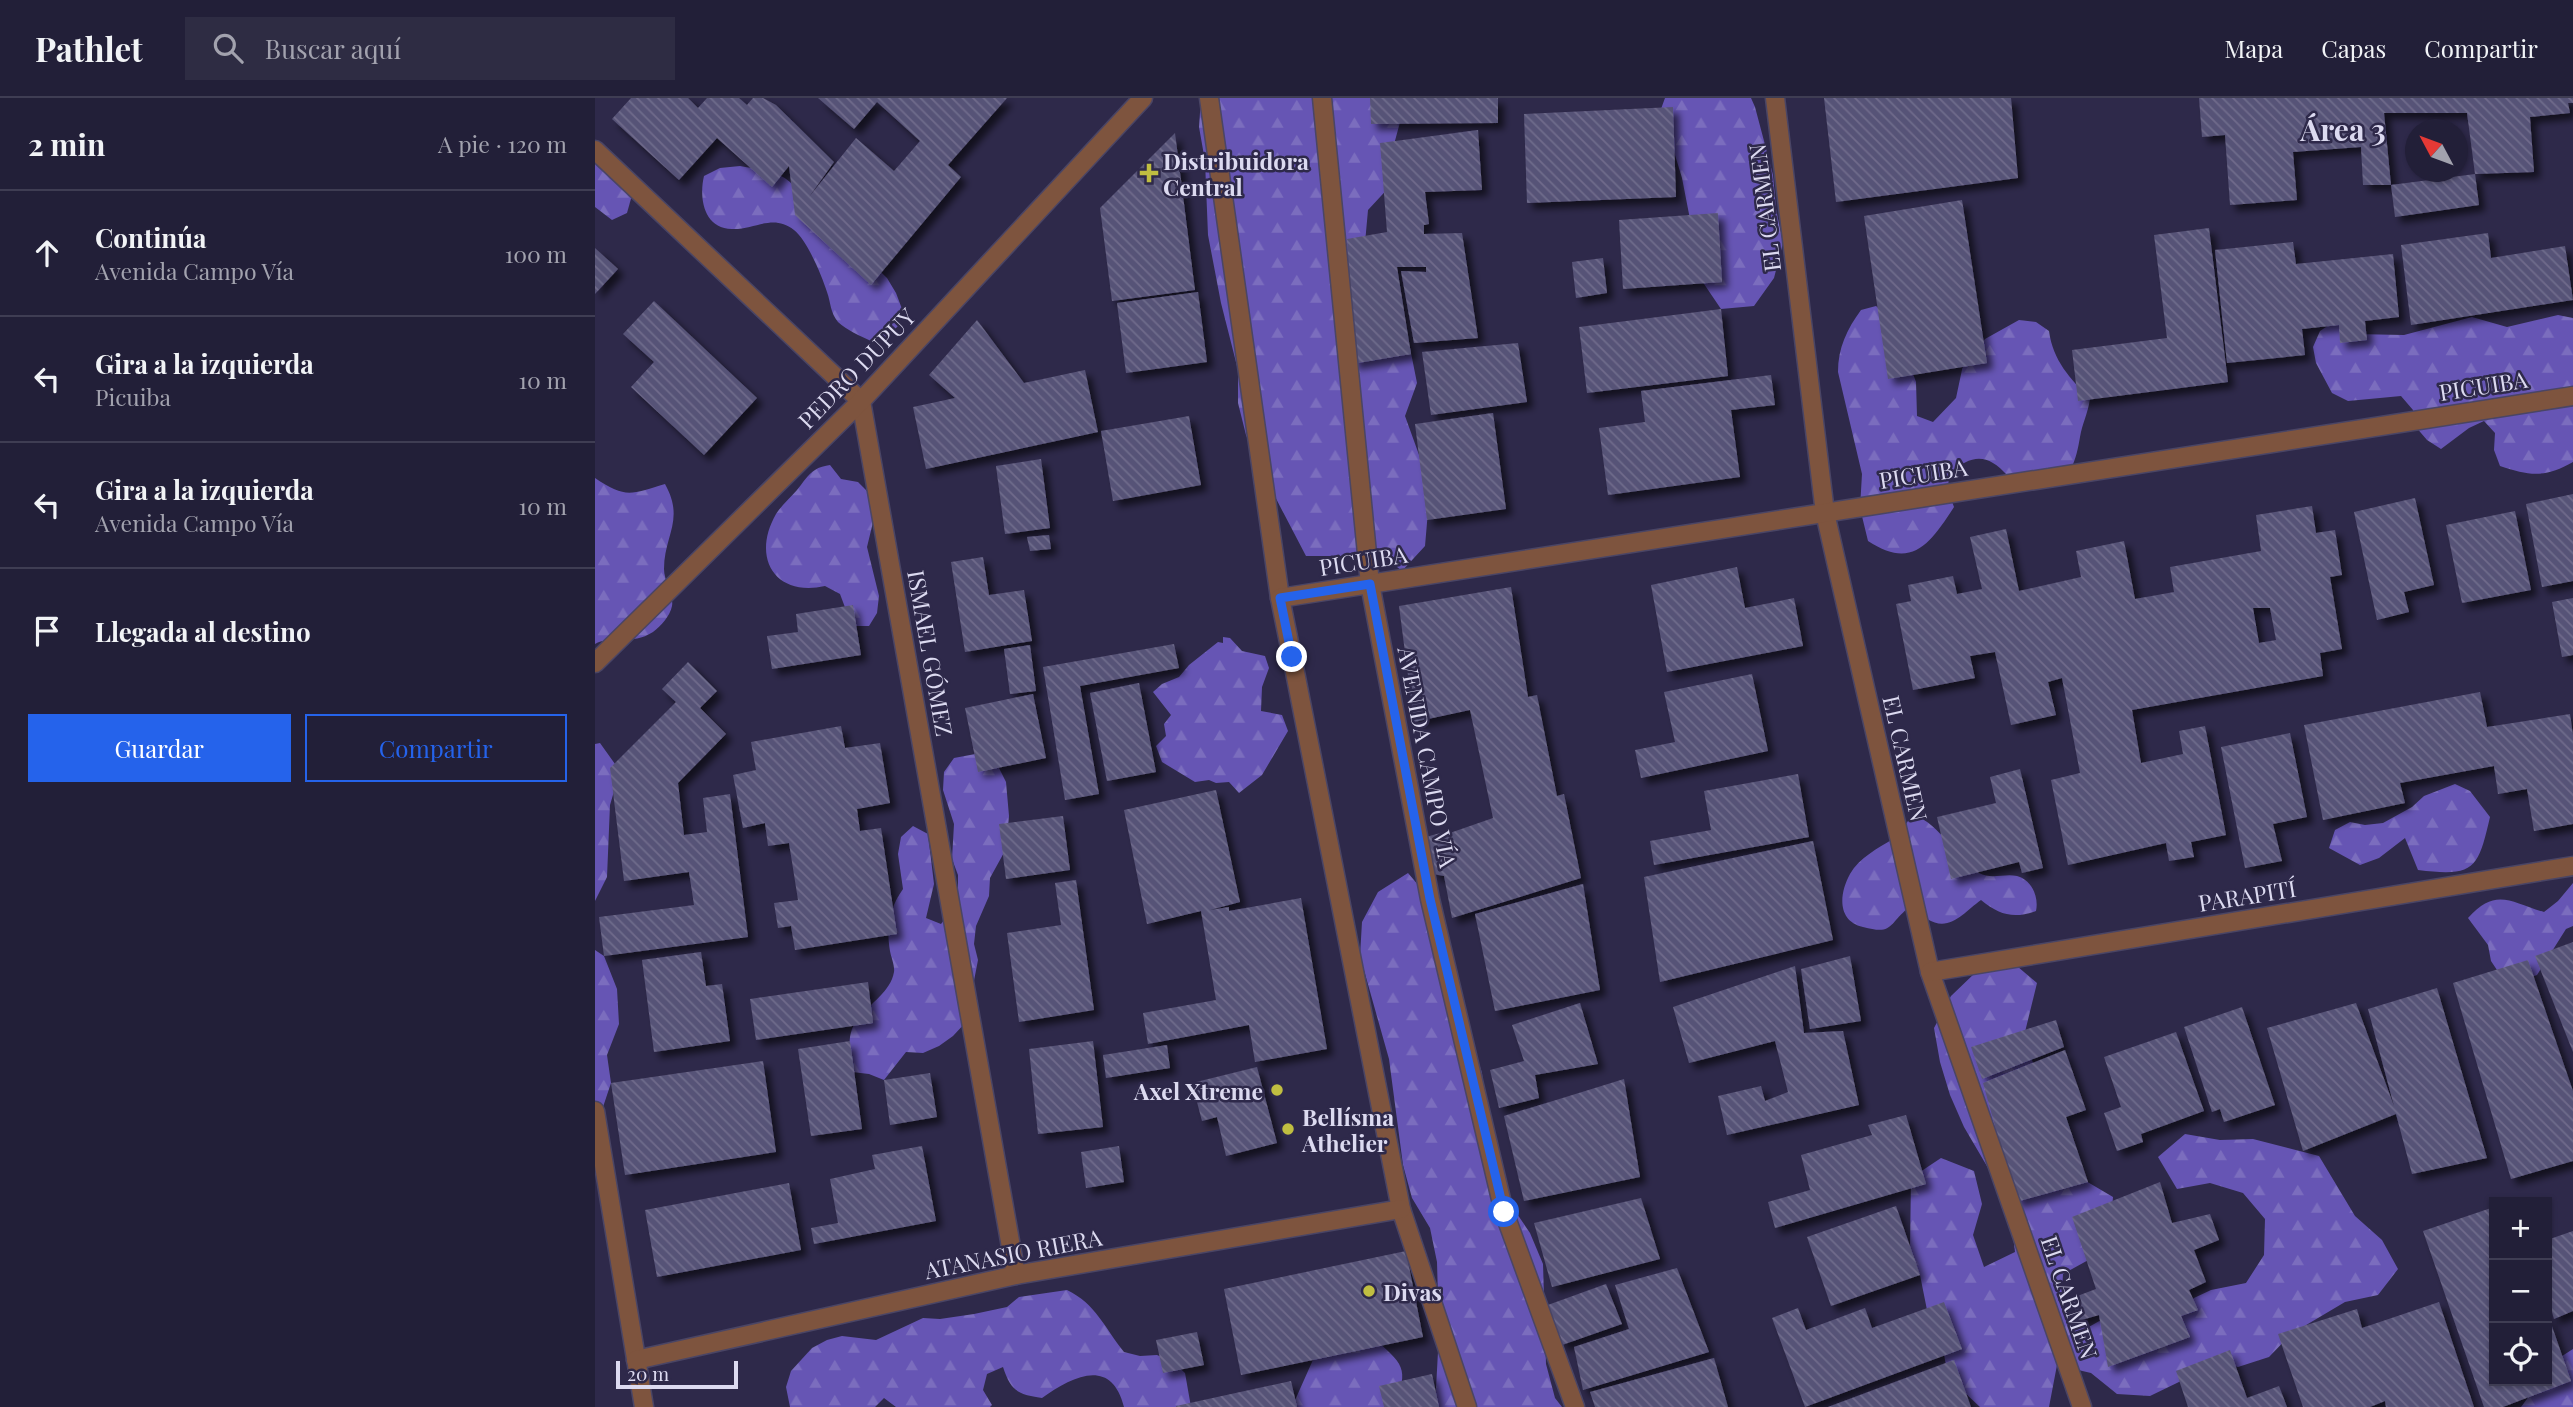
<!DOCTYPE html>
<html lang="es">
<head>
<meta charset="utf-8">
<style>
	:root { --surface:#221f38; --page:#2e2c43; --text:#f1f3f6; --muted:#a2a2ae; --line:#3f3d53; --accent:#2563eb }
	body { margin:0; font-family:"Playfair Display",serif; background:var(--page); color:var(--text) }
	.controls { position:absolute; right:21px; bottom:21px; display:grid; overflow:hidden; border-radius:0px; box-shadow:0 2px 5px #0004 }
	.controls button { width:63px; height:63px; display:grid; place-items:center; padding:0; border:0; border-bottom:2px solid var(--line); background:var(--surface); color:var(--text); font:35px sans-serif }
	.compass { position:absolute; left:1810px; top:21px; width:63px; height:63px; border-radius:50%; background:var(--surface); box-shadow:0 2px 5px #0004; rotate:311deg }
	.scale { position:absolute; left:21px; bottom:18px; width:122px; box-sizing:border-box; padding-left:7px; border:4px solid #dcdaf0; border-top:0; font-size:19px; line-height:24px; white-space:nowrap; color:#dcdaf0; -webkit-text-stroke:5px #2e294a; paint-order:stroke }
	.stop { position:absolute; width:21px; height:21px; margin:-16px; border:5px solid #2563eb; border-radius:50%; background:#fff }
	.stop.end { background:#2563eb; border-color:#fff; box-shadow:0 2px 7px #0008 }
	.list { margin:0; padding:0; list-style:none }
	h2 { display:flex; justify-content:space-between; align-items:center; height:91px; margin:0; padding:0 28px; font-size:30px }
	h2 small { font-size:23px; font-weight:400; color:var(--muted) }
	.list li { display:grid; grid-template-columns:46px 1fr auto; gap:21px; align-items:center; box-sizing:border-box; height:126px; padding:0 28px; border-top:2px solid var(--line) }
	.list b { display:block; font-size:26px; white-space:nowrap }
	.list p { margin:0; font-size:23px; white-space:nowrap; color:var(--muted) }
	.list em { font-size:23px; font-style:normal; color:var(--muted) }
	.actions { display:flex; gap:14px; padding:21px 28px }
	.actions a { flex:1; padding:16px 0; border:2px solid var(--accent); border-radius:0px; text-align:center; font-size:24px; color:var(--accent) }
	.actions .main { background:var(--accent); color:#fff }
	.icon { flex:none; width:38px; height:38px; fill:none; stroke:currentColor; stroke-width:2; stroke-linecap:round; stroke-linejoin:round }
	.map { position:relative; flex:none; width:1978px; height:1309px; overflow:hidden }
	header { display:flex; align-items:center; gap:42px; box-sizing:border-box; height:98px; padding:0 35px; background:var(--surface); border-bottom:2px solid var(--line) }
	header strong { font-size:33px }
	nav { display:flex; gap:38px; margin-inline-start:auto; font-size:24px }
	.search { width:490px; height:63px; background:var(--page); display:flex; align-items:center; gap:18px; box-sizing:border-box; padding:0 24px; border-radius:0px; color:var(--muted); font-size:26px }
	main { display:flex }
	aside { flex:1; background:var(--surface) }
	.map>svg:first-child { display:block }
</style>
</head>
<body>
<header>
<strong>Pathlet</strong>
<div class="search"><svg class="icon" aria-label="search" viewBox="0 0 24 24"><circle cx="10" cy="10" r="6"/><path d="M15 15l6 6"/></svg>Buscar aquí</div>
<nav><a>Mapa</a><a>Capas</a><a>Compartir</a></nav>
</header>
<main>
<aside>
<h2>2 min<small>A pie · 120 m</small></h2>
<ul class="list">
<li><svg class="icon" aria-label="ahead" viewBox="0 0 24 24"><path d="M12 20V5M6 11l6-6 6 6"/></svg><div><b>Continúa</b><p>Avenida Campo Vía</p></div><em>100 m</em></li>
<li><svg class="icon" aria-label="left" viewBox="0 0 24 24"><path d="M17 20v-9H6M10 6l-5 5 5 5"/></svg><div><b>Gira a la izquierda</b><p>Picuiba</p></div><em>10 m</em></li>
<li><svg class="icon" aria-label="left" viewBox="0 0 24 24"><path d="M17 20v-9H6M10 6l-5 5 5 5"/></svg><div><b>Gira a la izquierda</b><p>Avenida Campo Vía</p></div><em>10 m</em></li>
<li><svg class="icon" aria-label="arrive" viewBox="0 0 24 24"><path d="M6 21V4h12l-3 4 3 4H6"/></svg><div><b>Llegada al destino</b></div></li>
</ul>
<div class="actions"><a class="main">Guardar</a><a>Compartir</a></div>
</aside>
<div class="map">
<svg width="1978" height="1309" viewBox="0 0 1978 1309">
	<defs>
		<pattern id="forest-firs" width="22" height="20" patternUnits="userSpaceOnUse" patternTransform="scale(1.75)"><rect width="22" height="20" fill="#6655b4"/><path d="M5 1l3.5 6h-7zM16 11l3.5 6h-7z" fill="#7b6dbe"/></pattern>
		<pattern id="building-back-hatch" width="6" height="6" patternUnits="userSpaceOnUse" patternTransform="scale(1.75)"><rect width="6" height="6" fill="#575377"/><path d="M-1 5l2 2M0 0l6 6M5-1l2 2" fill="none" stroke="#6f6b8b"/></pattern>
		<filter id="shadow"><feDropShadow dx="6" dy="6" stdDeviation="3.5" flood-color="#0009"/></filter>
	</defs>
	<rect width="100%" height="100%" fill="#2e294a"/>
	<g fill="url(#forest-firs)">
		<path d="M606 0H798L807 17 798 50V85L773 112 770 145 753 177 750 213 815 250 822 285 810 318 832 379 833 413 830 448 807 473 780 451 745 458H711L664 368 651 337 643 305V272L626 205 613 137 610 63 604 29Z"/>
		<path d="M1070 0H1156L1160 9 1178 77 1181 111 1188 145 1179 180 1159 208 1126 211 1107 183 1087 80 1066 11Z"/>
		<path d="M0 54 37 97 32 115 17 122 0 109Z"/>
		<path d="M145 68C173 73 188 72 206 96L292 180 301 195 307 211 303 228 291 240 276 243C265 238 252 232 243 224 235 214 236 205 232 194 227 178 212 142 199 132 178 115 160 132 137 131 108 130 104 99 109 78L125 70Z"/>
		<path d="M1281 208 1294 219 1309 251 1321 284 1322 318 1338 324 1361 300 1368 267 1390 241 1424 222 1441 224 1454 233C1458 263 1475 280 1495 301 1493 315 1487 326 1485 339 1483 351 1481 360 1476 371L1413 378C1392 355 1378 356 1354 375L1353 393 1359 409C1335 446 1317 472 1273 443L1265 410 1267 376 1243 274C1243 250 1252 231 1266 212Z"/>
		<path d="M1963 217 1978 220V364C1950 380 1935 378 1905 368L1899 352 1900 335 1889 323 1874 330 1846 351 1832 342 1820 328 1818 312 1806 298 1753 303 1737 295 1721 265 1718 249 1725 233 1740 223 1758 236 1809 237 1877 219 1912 229Z"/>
		<path d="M235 367 246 381 263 384 278 399 280 416 272 449 284 498 282 515 274 528H257L245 496 230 488C180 499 156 460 181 416 186 408 195 400 202 392 207 386 213 376 220 372 224 369 230 368 235 367Z"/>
		<path d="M0 380C31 401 36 396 70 386 90 422 69 437 69 471 69 483 79 497 77 508 75 518 66 528 58 534 36 548 18 536 0 546Z"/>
		<path d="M628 539 635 540 647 553 670 558 674 570 667 589 666 613 687 617 693 633 667 677 644 695 634 684 621 685 614 682 600 684 567 664 561 648 571 638 569 626 576 617 558 594 567 586 584 579 594 567 623 544 628 545Z"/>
		<path d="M5 645 25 673 15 707 12 779 0 803V646Z"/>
		<path d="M391 654 402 666 411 684 414 718 411 751 395 780 394 798 381 828 379 846 383 862 371 924 358 938 344 948 328 955 311 954 289 982 274 976 257 974C256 961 252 944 257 931 265 910 295 898 299 874 300 868 296 859 295 853 291 829 294 811 308 791L303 756 306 739 318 728 333 736 339 786 331 820 346 826 356 813 363 795V777L357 761 359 726 348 692 349 674 359 660Z"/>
		<path d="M1860 686 1875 693 1895 719C1883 771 1880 779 1823 772L1810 740 1784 760 1765 767 1734 750 1740 732 1755 724 1770 727 1788 725 1817 709 1829 698Z"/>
		<path d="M1324 719C1350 732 1364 766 1384 775 1397 782 1409 775 1422 778 1437 782 1444 799 1441 813 1419 821 1404 817 1386 802 1369 814 1355 835 1332 821 1325 816 1322 812 1313 810 1293 827 1298 837 1268 829 1242 823 1244 796 1255 776 1264 760 1283 750 1298 741 1305 737 1310 727 1315 720Z"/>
		<path d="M813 775 835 801 869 907 876 941 887 975 890 1009 916 1107 935 1135 948 1166 951 1266 960 1300 967 1309H840L844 1235 842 1164 835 1130 817 1100 808 1067 794 961 765 858 767 824 783 794Z"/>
		<path d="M1978 785V828L1971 831 1942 877 1925 883 1906 878 1896 863 1893 847 1873 820C1901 789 1915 804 1949 814L1963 803Z"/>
		<path d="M0 852 9 858 22 891 24 926 12 957 16 985 5 1018 0 1024Z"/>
		<path d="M1416 863 1442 885 1429 938 1439 968 1462 1066 1518 1099 1515 1133 1497 1160 1468 1176 1466 1210 1492 1230 1522 1213 1584 1207 1616 1192 1651 1185 1669 1157 1670 1121 1648 1095 1615 1085 1582 1091 1563 1059 1590 1036 1625 1042 1658 1041 1724 1058 1760 1118 1787 1142 1803 1171 1783 1197 1750 1204 1696 1236 1674 1259 1643 1269 1611 1263 1586 1283 1555 1298 1522 1296 1496 1275 1462 1267 1454 1309H1385L1353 1279 1347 1245 1332 1212 1325 1177 1315 1151 1316 1080 1346 1060 1379 1073 1387 1106 1378 1137 1389 1169 1420 1154 1416 1121 1403 1087 1369 1029 1355 997 1345 964 1339 930 1356 898 1381 874Z"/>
		<path d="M472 1192C501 1206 509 1229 529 1254L545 1258 562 1257 578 1264 590 1275 596 1309H529C516 1258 477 1279 447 1300 422 1296 416 1293 408 1269L392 1276 388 1292 397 1307 395 1309H301L289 1300 280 1309H195L191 1289 196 1273 217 1250 232 1242 247 1238 281 1242 328 1220 345 1221 379 1216 412 1209 424 1199Z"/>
		<path d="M777 1239C808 1266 815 1269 799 1309H697L721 1255Z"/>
		<path d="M1978 1251V1309H1926L1945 1283H1952V1275L1964 1260Z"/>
	</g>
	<g fill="url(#building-back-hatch)" fill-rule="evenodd" filter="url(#shadow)">
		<path d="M36 0H93L103 10 112 0H144L152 7 158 0H168L181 7 239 64 214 99 261 40 299 73 325 43 282 4 259 31 223 0H412L353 67 366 79 276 187 200 117 194 68 177 89 122 40 84 82 17 21Z"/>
		<path d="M775 0H903V25L776 26Z"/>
		<path d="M1229 0H1416L1423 80 1241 104Z"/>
		<path d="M1604 0H1978V5H1973L1975 15 1935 19 1939 74 1880 76 1872 15H1789L1796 87 1880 76 1884 107 1800 119 1796 87H1768L1766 49 1698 54 1702 102 1635 107 1630 37 1607 39Z"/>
		<path d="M1078 9 1081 99 932 105 929 16Z"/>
		<path d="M883 32 887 92 830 94 834 126 829 127V136L867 135 883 240 819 245 806 173 831 174V169H802L816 256 757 266 752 141 792 134 785 45Z"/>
		<path d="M580 35 600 192 517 203 505 110Z"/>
		<path d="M1367 102 1392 265 1293 281 1269 118Z"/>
		<path d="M1123 115 1127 184 1028 191 1024 122Z"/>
		<path d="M1614 130 1633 284 1483 303 1477 252 1572 240 1559 137Z"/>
		<path d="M1893 135 1896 160 1970 148 1978 202 1816 227 1806 147Z"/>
		<path d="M1698 144 1701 166 1798 156 1804 219 1770 223 1772 242 1745 245 1744 227 1707 231 1710 257 1632 265 1620 152Z"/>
		<path d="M0 150 23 171 0 196Z"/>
		<path d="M1008 160 1012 195 981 200 977 164Z"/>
		<path d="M603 194 612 264 531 275 522 205Z"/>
		<path d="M59 203 162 300 109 357 36 289 59 264 28 236Z"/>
		<path d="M1126 211 1133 278 992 295 984 229Z"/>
		<path d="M382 222 429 285 490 272 503 334 331 371 318 309 360 300 334 277Z"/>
		<path d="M923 245 932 304 836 317 827 254Z"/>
		<path d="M1176 277 1180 307 1136 312 1145 379 1013 397 1004 330 1050 324 1046 293Z"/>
		<path d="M898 315 911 411 832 422 820 326Z"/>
		<path d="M594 318 606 387 518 403 506 333Z"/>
		<path d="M446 361 455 430 410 436 401 368Z"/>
		<path d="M1978 396V483L1947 489 1931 406Z"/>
		<path d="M1820 400 1839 487 1809 494 1814 514 1782 522 1759 414Z"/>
		<path d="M1717 408 1721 435 1740 432 1747 477 1735 479 1747 551 1725 555 1728 578 1537 612 1546 665 1588 656 1584 633 1610 628 1631 737 1596 744 1599 759 1574 763 1571 745 1473 767 1456 682 1485 675 1467 580 1453 584 1461 617 1416 627 1400 554 1375 558 1380 580 1318 592 1301 506 1316 503 1313 487 1358 478 1362 496 1387 491 1375 439 1411 431 1424 493 1486 479 1481 453 1529 443 1540 501 1579 494 1575 469 1666 453 1661 417ZM1658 510H1675L1681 542 1664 545Z"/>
		<path d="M1920 413 1936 492 1867 505 1851 427Z"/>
		<path d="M454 437 456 451 435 453 432 439Z"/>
		<path d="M388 459 394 497 429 492 437 543 370 554 356 464Z"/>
		<path d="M1142 469 1150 510 1199 500 1208 548 1072 574 1056 487Z"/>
		<path d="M916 489 933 599 942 597 962 698 969 696 986 780 857 820 849 778 838 776 831 739 852 733V736L898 720 875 612 819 624 804 508Z"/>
		<path d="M1978 500V557L1967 559 1957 504Z"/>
		<path d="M258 507 266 557 177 571 172 538 203 534 201 516Z"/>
		<path d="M579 546 584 570 485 588 504 696 470 702 448 569Z"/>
		<path d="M435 547 441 593 415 596 409 551Z"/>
		<path d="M93 564 122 593 105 610 131 636 83 685 89 737 112 734 108 700 135 696 153 839 9 858 4 819 99 807 94 774 29 783 15 670 81 604 67 591Z"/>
		<path d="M1157 576 1173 653 1046 680 1040 652 1080 644 1069 594Z"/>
		<path d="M544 585 561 674 512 683 495 595Z"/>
		<path d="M1885 594 1892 629 1975 616 1978 637V726L1939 733 1932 691 1903 696 1899 668 1805 685 1810 705 1728 722 1709 627Z"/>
		<path d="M438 596 451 660 383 674 370 610Z"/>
		<path d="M246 628 250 650 285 645 295 705 262 711 265 733 286 730 302 836 200 852 196 828 183 830 179 805 203 802 194 745 173 748 170 725 148 730 138 677 161 672 156 644Z"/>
		<path d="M1695 635 1712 719 1678 726 1687 763 1650 770 1626 649Z"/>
		<path d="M1425 671 1448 770 1427 775 1424 764 1356 781 1342 719 1401 705 1395 679Z"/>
		<path d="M1203 676 1214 739 1059 767 1055 743 1116 732 1109 693Z"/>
		<path d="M621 692 645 804 615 812 634 809V813L706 800 732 951 660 964 654 927 553 946 548 915 621 902 606 813 552 826 529 712Z"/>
		<path d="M468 718 475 772 411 781 404 726Z"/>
		<path d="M1218 743 1238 842 1065 884 1049 779Z"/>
		<path d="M481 782 499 912 424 924 412 835 466 827 460 785Z"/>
		<path d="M988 786 1005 892 900 913 880 816Z"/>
		<path d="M1978 844V954L1940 858Z"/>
		<path d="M106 854 111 888 127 886 135 943 59 954 47 862Z"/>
		<path d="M1255 858 1266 923 1215 931 1206 871Z"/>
		<path d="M1933 862 1978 993V1063L1916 1081 1858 885Z"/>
		<path d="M1200 868 1209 935 1248 933 1264 1007 1132 1037 1123 998 1166 988 1170 1003 1193 994 1180 943 1094 965 1078 909Z"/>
		<path d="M273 884 278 925 161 942 155 901Z"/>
		<path d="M1842 890 1892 1060 1817 1076 1801 1016 1708 1053 1672 930 1761 905 1799 1008 1773 911Z"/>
		<path d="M985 905 1003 966 940 977 944 1000 904 1010 895 972 929 963 917 927Z"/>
		<path d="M1647 909 1680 1007 1629 1024 1625 1011 1617 1014 1589 929Z"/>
		<path d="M1461 922 1469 949 1387 981 1376 949Z"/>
		<path d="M1581 934 1609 1013 1546 1036 1548 1044 1522 1053 1509 1015 1526 1009 1509 959Z"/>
		<path d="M255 943 267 1031 216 1038 203 951Z"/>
		<path d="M498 943 508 1029 443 1036 434 951Z"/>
		<path d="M572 947 575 970 511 980 508 957Z"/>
		<path d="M1470 952 1491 1012 1471 1019 1493 1084 1421 1104 1388 985Z"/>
		<path d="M168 963 181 1054 30 1077 16 985Z"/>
		<path d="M662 969 682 1045 631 1058 622 1019 607 1023 597 985Z"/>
		<path d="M335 975 342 1019 295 1027 289 982Z"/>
		<path d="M1029 981 1045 1079 929 1103 909 1018Z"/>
		<path d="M1311 1017 1331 1086 1180 1130 1173 1104 1215 1092 1206 1057 1277 1037 1273 1027Z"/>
		<path d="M327 1048 341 1123 219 1146 216 1130 243 1125 235 1081 280 1071 277 1057Z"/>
		<path d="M524 1048 529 1084 491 1090 486 1054Z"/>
		<path d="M1565 1084 1577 1125 1615 1116 1624 1142 1599 1152 1611 1184 1594 1192 1603 1212 1586 1218 1595 1239 1513 1269 1504 1217 1483 1223 1477 1200 1501 1191 1477 1119Z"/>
		<path d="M194 1085 206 1152 62 1179 50 1112Z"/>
		<path d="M1046 1100 1065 1161 957 1189 939 1125Z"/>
		<path d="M1301 1108 1325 1177 1236 1208 1212 1139Z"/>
		<path d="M1899 1109V1283H1952V1214L1976 1283 1908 1309H1889L1828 1133Z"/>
		<path d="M1978 1133V1213L1959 1221 1952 1197V1142Z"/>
		<path d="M811 1153 828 1239 646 1277 629 1191Z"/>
		<path d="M1082 1170 1114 1254 988 1292 979 1249 1034 1231 1020 1187Z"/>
		<path d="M1011 1186 1027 1226 967 1247 950 1208Z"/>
		<path d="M1349 1204 1367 1251 1210 1309 1177 1220 1203 1210 1211 1232 1270 1210 1277 1230Z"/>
		<path d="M1844 1204 1879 1309H1791L1790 1303 1775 1309H1708L1683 1236 1762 1211 1767 1230Z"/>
		<path d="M602 1234 609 1267 568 1275 561 1242Z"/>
		<path d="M1635 1252 1652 1300 1684 1288 1692 1309H1593L1581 1273Z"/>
		<path d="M1119 1260 1133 1309H1000L995 1294Z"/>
		<path d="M1359 1262 1376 1309H1233Z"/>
		<path d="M837 1276 844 1309H789L784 1288Z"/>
		<path d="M696 1283 702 1309H581V1308Z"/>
	</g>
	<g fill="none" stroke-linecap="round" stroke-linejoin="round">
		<g stroke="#4a4565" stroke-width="21">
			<g id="street">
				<path d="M614 0 685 500 697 559 806 1111 872 1309"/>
				<path d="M727 0 775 486 835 801 909 1114 980 1309"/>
				<path d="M1180 0 1230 415 1335 874 1487 1309"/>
				<path d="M0 52 266 303 421 1177"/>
				<path d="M685 500 1978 298"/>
				<path d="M0 565 266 303 548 0"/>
				<path d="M1335 874 1978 768"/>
				<path d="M0 1013 49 1309"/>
				<path d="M41 1262 421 1177 806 1111"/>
			</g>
		</g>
		<use href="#street" stroke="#7e543e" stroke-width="18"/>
	</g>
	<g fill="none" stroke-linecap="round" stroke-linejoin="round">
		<path stroke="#2563eb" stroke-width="9" d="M697 559 685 500 775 486 835 801 909 1114"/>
	</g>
	<g fill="#c0be41" stroke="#2e294a" stroke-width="2.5">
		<path d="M550.5 64.5h7v7h7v7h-7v7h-7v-7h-7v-7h7z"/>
		<circle cx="682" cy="992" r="7"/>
		<circle cx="693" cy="1031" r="7"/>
		<circle cx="774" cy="1193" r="7"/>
	</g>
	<g text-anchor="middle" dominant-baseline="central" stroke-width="5" stroke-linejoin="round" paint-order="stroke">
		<g font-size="23" font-weight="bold" fill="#dcdaf0" stroke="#2e294a" text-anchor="start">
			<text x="568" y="62">Distribuidora<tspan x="568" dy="26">Central</tspan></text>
			<text x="668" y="992" text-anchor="end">Axel Xtreme</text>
			<text x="707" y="1018">Bellísma<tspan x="707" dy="26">Athelier</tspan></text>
			<text x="788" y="1193">Divas</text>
		</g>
		<g font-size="23" fill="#dcdaf0" stroke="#2e294a">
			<text transform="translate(1169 110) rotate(-97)">EL CARMEN</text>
			<text transform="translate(261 270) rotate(-46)">PEDRO DUPUY</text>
			<text transform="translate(1888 287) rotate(-9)">PICUIBA</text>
			<text transform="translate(1328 375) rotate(-9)">PICUIBA</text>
			<text transform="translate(768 462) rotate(-9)">PICUIBA</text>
			<text transform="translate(336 555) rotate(80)">ISMAEL GÓMEZ</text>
			<text transform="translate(833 659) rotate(79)">AVENIDA CAMPO VÍA</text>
			<text transform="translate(1311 660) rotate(77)">EL CARMEN</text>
			<text transform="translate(1652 797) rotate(-9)">PARAPITÍ</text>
			<text transform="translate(418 1155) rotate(-11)">ATANASIO RIERA</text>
			<text transform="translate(1475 1199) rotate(71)">EL CARMEN</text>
		</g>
		<g font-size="30" font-weight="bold" fill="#dcdaf0" stroke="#2e294a">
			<text x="1748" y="31">Área 3</text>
		</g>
	</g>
</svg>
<div class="controls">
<button>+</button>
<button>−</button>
<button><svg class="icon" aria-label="locate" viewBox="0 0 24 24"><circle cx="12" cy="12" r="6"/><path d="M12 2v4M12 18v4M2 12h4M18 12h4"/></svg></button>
</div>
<svg class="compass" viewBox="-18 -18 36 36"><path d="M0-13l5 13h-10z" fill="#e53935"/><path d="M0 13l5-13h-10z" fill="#a2a2ae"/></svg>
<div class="scale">20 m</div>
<div class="stop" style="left:909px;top:1114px"></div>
<div class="stop end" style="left:697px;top:559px"></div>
</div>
</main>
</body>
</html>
